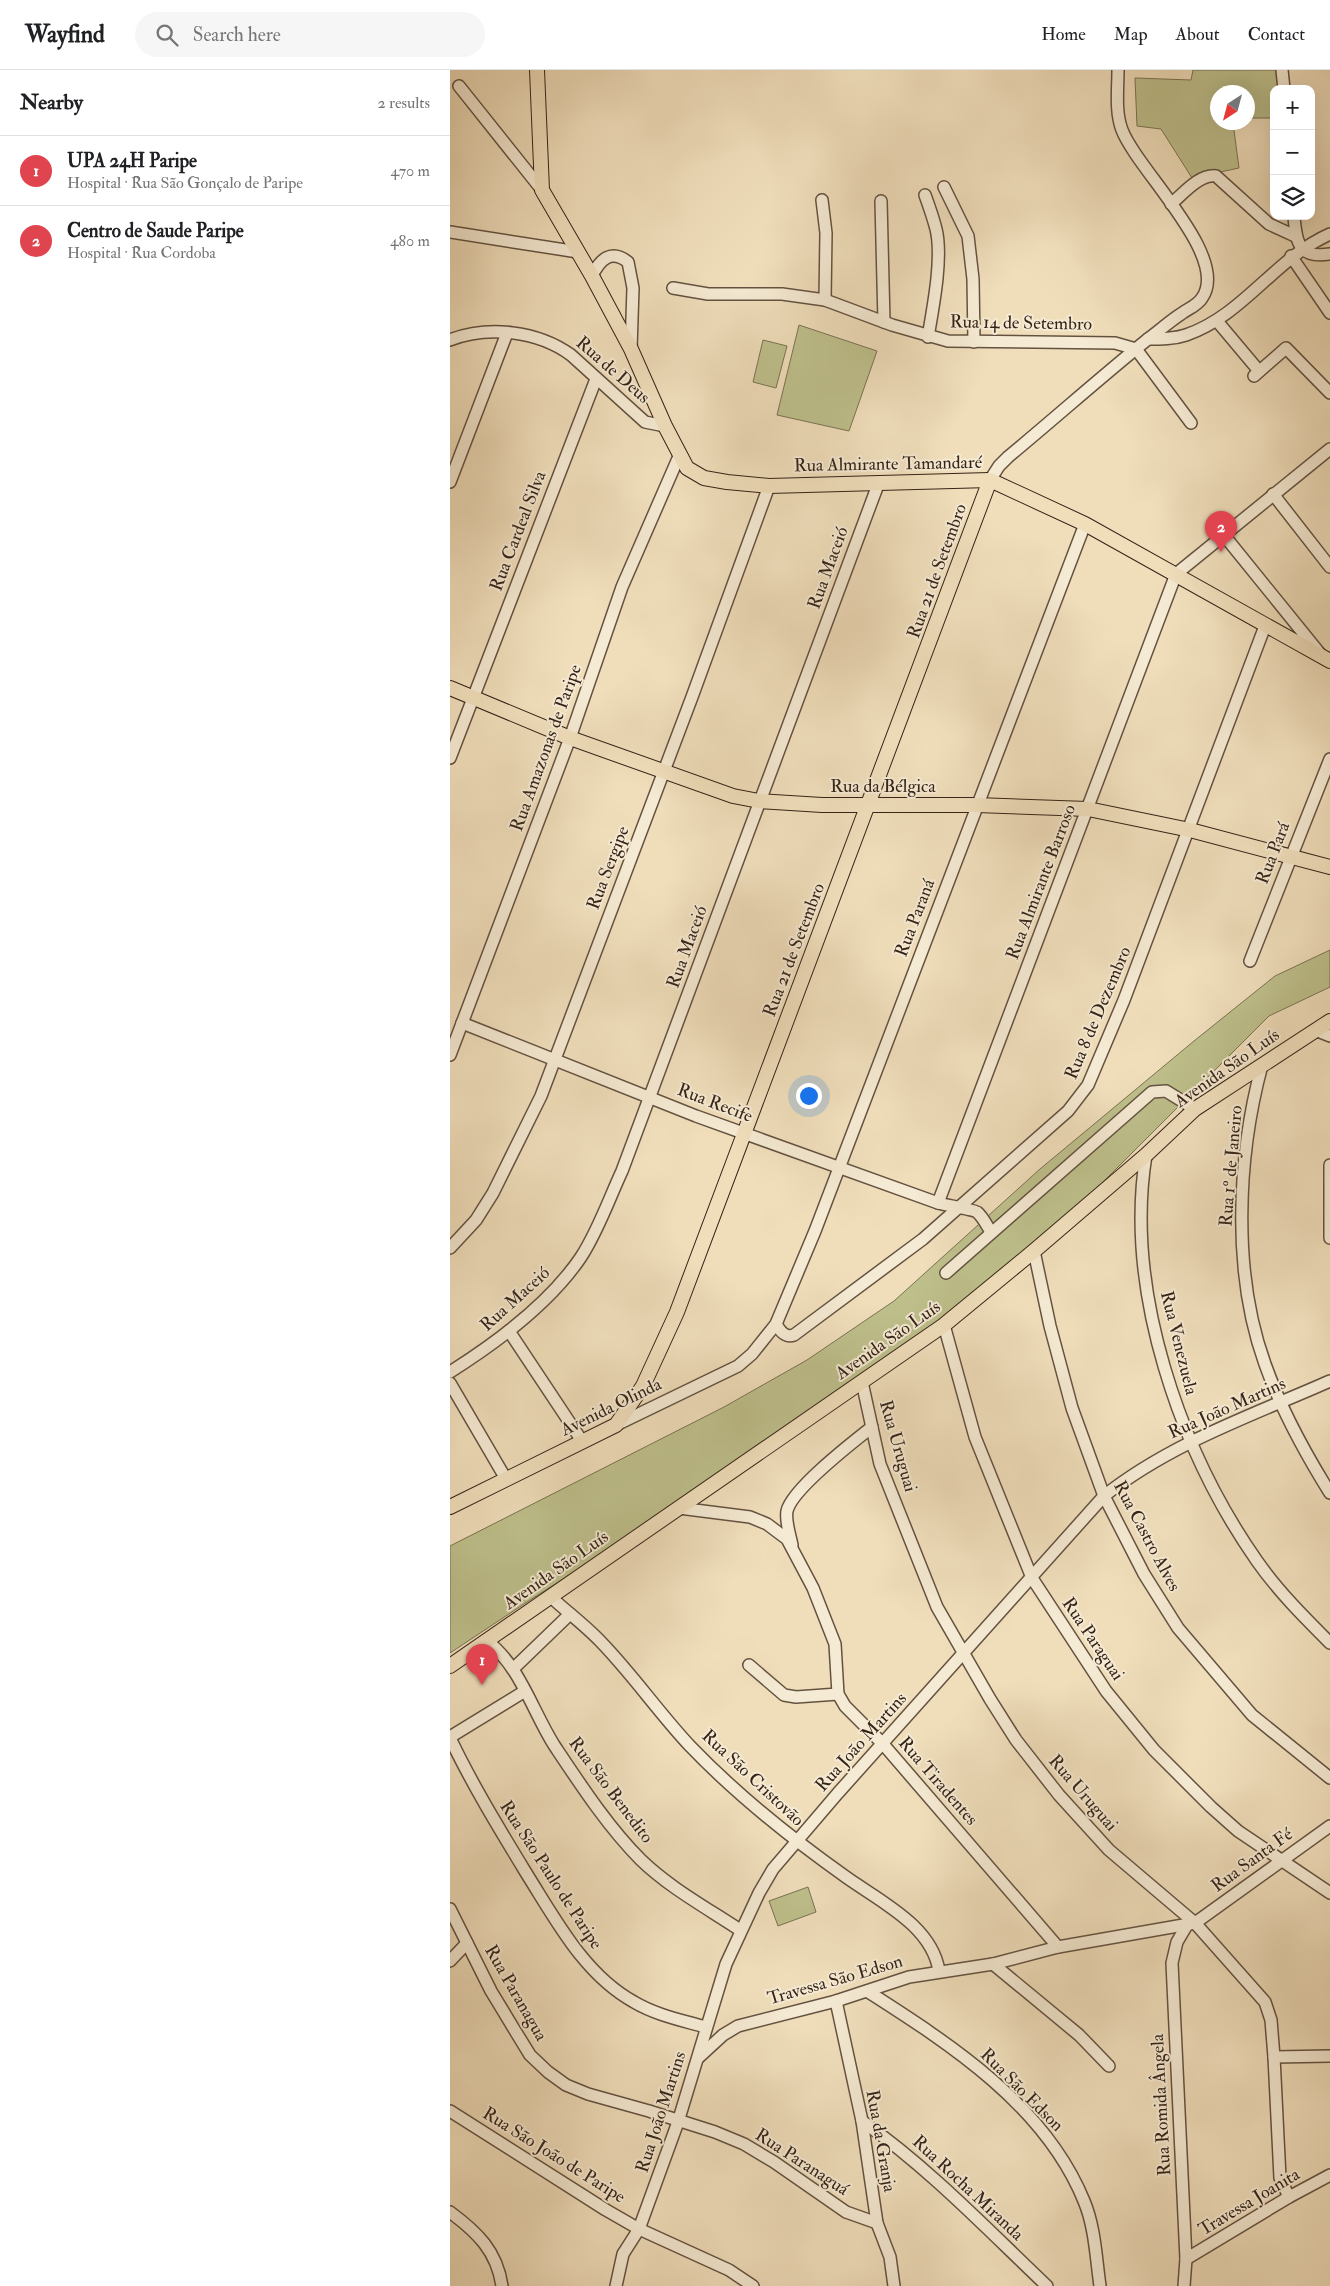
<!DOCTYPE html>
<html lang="en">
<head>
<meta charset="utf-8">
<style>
	:root { --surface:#fff; --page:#f6f6f6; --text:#202124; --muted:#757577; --line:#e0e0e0; --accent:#1a73e8 }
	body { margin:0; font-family:"IM FELL Double Pica",serif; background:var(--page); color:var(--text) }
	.controls { position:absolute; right:15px; top:15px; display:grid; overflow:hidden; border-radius:10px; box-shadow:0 5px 20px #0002 }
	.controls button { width:45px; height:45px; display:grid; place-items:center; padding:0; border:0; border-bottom:1px solid var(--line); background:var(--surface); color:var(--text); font:25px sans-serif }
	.compass { position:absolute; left:760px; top:15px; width:45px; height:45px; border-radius:50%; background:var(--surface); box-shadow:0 5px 20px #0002; rotate:216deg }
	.you { position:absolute; left:358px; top:1025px; width:18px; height:18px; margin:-12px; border:4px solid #fff; border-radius:50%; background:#1a73e8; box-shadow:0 0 0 8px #1a73e833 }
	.badge { display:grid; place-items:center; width:32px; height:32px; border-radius:50%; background:var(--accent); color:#fff; font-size:16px; font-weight:700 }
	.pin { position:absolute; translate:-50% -41px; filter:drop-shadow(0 1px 2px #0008) }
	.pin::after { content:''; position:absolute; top:26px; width:18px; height:15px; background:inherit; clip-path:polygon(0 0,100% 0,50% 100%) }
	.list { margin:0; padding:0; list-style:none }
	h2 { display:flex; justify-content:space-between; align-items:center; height:65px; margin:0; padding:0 20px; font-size:21px }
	h2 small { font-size:16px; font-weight:400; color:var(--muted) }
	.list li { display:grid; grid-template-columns:32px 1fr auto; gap:15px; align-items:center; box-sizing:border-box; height:70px; padding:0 20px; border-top:1px solid var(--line) }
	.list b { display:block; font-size:19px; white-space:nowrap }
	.list p { margin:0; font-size:16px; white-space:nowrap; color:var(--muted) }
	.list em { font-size:16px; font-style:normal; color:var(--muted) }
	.icon { flex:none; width:28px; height:28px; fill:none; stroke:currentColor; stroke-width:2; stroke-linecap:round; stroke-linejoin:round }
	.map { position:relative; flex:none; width:880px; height:2216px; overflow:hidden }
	header { display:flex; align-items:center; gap:30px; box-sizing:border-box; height:70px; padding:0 25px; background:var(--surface); border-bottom:1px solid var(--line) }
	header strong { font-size:24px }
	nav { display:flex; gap:28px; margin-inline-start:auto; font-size:18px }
	.search { width:350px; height:45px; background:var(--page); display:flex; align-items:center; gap:12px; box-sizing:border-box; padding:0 18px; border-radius:28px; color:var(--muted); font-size:19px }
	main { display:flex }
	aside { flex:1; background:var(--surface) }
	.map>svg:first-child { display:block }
</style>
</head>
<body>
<header>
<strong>Wayfind</strong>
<div class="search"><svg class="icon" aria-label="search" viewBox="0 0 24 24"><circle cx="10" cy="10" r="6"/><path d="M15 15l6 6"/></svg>Search here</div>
<nav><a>Home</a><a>Map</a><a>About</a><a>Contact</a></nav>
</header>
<main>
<aside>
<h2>Nearby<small>2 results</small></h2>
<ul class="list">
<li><span class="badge" style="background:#e0444e">1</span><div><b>UPA 24H Paripe</b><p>Hospital · Rua São Gonçalo de Paripe</p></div><em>470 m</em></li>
<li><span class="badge" style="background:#e0444e">2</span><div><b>Centro de Saude Paripe</b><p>Hospital · Rua Cordoba</p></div><em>480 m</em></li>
</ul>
</aside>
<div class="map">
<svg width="880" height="2216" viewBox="0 0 880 2216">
	<rect width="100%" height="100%" fill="#f0debb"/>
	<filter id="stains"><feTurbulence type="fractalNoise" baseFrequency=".004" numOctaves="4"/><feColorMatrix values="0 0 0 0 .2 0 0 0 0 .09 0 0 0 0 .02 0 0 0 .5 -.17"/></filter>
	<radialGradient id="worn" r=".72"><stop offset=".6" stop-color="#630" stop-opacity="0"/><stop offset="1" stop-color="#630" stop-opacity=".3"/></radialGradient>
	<g fill="#bec08c" stroke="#7a7252">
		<path d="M743 0H832L835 19H824V48H798V22H768V52L783 53 789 98 742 108 711 59 687 56 685 8 741 10Z"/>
		<path d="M349 255 427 281 399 361 327 345Z"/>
		<path d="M313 270 337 276 326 318 303 312Z"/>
		<path d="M880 880V917L819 946 584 1181 497 1252 227 1437 80 1530 0 1583V1476L274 1337 357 1290 444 1231 590 1099 744 971 825 906Z"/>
		<path d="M358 1817 366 1842 328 1856 319 1831Z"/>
	</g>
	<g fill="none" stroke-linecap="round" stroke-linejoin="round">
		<g stroke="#645241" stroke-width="14">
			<g id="minor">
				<path d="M832 0 834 19"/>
				<path d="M9 16 92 120"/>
				<path d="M494 117 518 166 523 209 524 272"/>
				<path d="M475 125C479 136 483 147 486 159 493 187 483 238 478 267"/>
				<path d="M372 130 376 163 375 230"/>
				<path d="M431 131 434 252"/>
				<path d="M721 134C733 124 749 104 766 106L819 154 845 166"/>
				<path d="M844 146C846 173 849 189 880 184"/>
				<path d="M0 162 128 182"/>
				<path d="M841 186 880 243"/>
				<path d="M142 206C150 189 161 179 178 192L183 218 181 279"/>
				<path d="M223 218 258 224H332L375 230 442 255 498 271 665 273 686 279 741 353"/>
				<path d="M767 251 809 301"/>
				<path d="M698 269C711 269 724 269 736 265 794 245 824 189 880 164"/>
				<path d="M0 270C38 255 88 261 121 285L195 352 215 356"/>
				<path d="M804 306 836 278 880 323"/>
				<path d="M540 410 549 396 558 387C605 348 651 307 698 269 709 261 720 251 731 244 739 238 747 236 752 228 781 187 688 101 672 60 665 42 668 19 668 0"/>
				<path d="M0 412 57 263"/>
				<path d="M823 424 880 497"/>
				<path d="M773 464 871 585"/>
				<path d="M0 688 146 309"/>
				<path d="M800 891 880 689"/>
				<path d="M12 953 246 1046 488 1133C495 1135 525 1140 527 1142 533 1147 537 1156 541 1162"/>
				<path d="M865 960 880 966"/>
				<path d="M0 985 120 668 172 517 230 384"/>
				<path d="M812 995C787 1088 782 1203 815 1294 831 1339 855 1383 880 1423"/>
				<path d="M696 1085C674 1220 730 1381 807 1491 828 1521 854 1547 880 1573"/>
				<path d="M880 1095V1168"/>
				<path d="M488 1133 726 504 880 379"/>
				<path d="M0 1178 26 1150 43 1123 91 1026 242 627 319 416"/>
				<path d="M584 1181 600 1256 622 1338 654 1426 694 1504 728 1558 802 1645 880 1708"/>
				<path d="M496 1203 702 1022 716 1021 745 1039"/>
				<path d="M326 1254C330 1261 335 1268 344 1265L473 1169 618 1041 638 1015 674 930 815 556"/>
				<path d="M494 1255 525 1367 582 1508 656 1621 704 1680 761 1737 788 1761 880 1823"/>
				<path d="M59 1261 132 1371"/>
				<path d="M0 1302C46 1273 100 1233 131 1187 148 1161 159 1129 172 1101L429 412"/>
				<path d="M412 1312 430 1394 487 1537 540 1629 566 1670 609 1725 659 1780 745 1853 815 1932 821 1950 824 1987 830 2108 839 2127"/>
				<path d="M0 1313 56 1409"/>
				<path d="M166 1355 288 1296 302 1284 326 1254 365 1161 635 454"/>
				<path d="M229 1438 300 1447 317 1454 337 1469 363 1518 385 1574 388 1624 395 1636 433 1674 608 1877"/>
				<path d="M342 1475C340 1465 335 1451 337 1441 342 1419 403 1372 422 1357"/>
				<path d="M101 1527C117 1542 136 1556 151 1572 183 1605 209 1643 240 1676 287 1725 341 1768 396 1807 431 1832 482 1856 489 1901"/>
				<path d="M37 1571C70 1596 82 1640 104 1675 130 1714 158 1757 191 1790 220 1818 257 1838 290 1860"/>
				<path d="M299 1595 334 1625 346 1627 388 1624"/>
				<path d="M63 1599 120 1544"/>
				<path d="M0 1667 75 1621"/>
				<path d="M0 1668C23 1716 50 1760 78 1806 107 1852 135 1905 184 1932 206 1945 231 1950 255 1957"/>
				<path d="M0 1839 41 1921 64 1959 80 1985 98 2002 116 2015 138 2024 199 2041 265 2062 294 2074 324 2092 396 2142 427 2153"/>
				<path d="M0 1891 17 1873"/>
				<path d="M543 1894 629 1965 659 1996"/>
				<path d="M417 1921C500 1974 595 2035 634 2131 645 2157 646 2188 650 2216"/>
				<path d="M386 1931 412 2051 427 2153 440 2187 444 2216"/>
				<path d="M824 1987 880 1986"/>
				<path d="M248 1988 273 1965 288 1956 386 1931 459 1907 543 1894 608 1877 745 1853 880 1756"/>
				<path d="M0 2041 156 2140 189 2159 279 2200 303 2216"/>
				<path d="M412 2051C480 2099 537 2159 597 2216"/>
				<path d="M0 2142C27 2162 47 2181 52 2216"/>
				<path d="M736 2189 839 2127 880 2105"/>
				<path d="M166 2216 173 2184 189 2159 228 2052 276 1894 309 1823 323 1799 388 1723 654 1426C721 1373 803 1345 880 1311"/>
				<path d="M734 2216 736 2189 722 1893 727 1872 737 1855"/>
			</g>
		</g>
		<g stroke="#352318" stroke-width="16">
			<g id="major">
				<path d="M87 0 92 120 142 206 181 279 215 356 237 398 254 408 277 412 319 416 540 410 635 454 880 591"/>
				<path d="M0 618 120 668 283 726 309 731 372 735H526L638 739 740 760 880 797"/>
				<path d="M0 1437 166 1355 193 1316 227 1242 540 410"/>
				<path d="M0 1596 494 1255 584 1181 696 1085 745 1039 880 951"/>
			</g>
		</g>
		<use href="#minor" stroke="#f5ead3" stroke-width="11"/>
		<use href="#major" stroke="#f0debb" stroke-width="14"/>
	</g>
	<g text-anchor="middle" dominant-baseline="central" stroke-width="4" stroke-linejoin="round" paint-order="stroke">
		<g font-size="18" fill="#352318" stroke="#f5ead3">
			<text transform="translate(571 253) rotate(1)">Rua 14 de Setembro</text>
			<text transform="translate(163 300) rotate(41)">Rua de Deus</text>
			<text transform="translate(438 394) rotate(-1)">Rua Almirante Tamandaré</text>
			<text transform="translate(68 461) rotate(-69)">Rua Cardeal Silva</text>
			<text transform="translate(378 498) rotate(-70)">Rua Maceió</text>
			<text transform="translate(487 501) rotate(-70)">Rua 21 de Setembro</text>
			<text transform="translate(96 678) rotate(-70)">Rua Amazonas de Paripe</text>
			<text x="433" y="716">Rua da Bélgica</text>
			<text transform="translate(823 783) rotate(-69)">Rua Pará</text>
			<text transform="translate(158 798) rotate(-69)">Rua Sergipe</text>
			<text transform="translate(591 812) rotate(-69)">Rua Almirante Barroso</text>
			<text transform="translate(465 848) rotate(-69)">Rua Paraná</text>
			<text transform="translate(237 877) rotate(-70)">Rua Maceió</text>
			<text transform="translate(344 880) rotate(-69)">Rua 21 de Setembro</text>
			<text transform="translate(648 943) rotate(-67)">Rua 8 de Dezembro</text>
			<text transform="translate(777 998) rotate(-35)">Avenida São Luís</text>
			<text transform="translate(265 1033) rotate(21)">Rua Recife</text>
			<text transform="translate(781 1096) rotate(-85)">Rua 1º de Janeiro</text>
			<text transform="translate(65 1229) rotate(-42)">Rua Maceió</text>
			<text transform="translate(438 1270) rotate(-35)">Avenida São Luís</text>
			<text transform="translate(729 1273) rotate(76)">Rua Venezuela</text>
			<text transform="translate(161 1337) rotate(-26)">Avenida Olinda</text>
			<text transform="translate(777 1338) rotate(-24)">Rua João Martins</text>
			<text transform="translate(448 1376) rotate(74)">Rua Uruguai</text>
			<text transform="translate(697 1466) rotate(62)">Rua Castro Alves</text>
			<text transform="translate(106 1500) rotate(-35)">Avenida São Luís</text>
			<text transform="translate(643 1569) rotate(56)">Rua Paraguai</text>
			<text transform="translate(411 1672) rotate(-48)">Rua João Martins</text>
			<text transform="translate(303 1708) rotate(43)">Rua São Cristovão</text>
			<text transform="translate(488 1711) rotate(49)">Rua Tiradentes</text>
			<text transform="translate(161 1720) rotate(53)">Rua São Benedito</text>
			<text transform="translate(633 1723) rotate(49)">Rua Uruguai</text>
			<text transform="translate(802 1790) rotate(-36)">Rua Santa Fé</text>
			<text transform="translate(101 1805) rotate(57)">Rua São Paulo de Paripe</text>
			<text transform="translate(385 1910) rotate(-16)">Travessa São Edson</text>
			<text transform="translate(66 1923) rotate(60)">Rua Paranagua</text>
			<text transform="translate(572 2020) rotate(45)">Rua São Edson</text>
			<text transform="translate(711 2035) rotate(-93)">Rua Romida Ângela</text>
			<text transform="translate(211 2042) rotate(-72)">Rua João Martins</text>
			<text transform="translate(431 2071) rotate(80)">Rua da Granja</text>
			<text transform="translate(104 2085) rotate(32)">Rua São João de Paripe</text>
			<text transform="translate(352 2092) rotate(33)">Rua Paranaguá</text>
			<text transform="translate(518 2118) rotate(43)">Rua Rocha Miranda</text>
			<text transform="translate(799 2132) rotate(-31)">Travessa Joanita</text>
		</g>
	</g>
	<rect width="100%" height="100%" filter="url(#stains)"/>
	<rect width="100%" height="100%" fill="url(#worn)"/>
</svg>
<div class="controls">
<button>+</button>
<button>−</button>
<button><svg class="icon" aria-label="layers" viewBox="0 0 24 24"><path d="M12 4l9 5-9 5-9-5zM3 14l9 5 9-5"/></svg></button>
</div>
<svg class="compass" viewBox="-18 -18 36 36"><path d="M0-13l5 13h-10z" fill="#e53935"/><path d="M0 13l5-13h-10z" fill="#757577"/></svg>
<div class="you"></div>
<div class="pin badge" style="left:32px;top:1615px;background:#e0444e">1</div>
<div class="pin badge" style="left:771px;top:482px;background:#e0444e">2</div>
</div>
</main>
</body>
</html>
